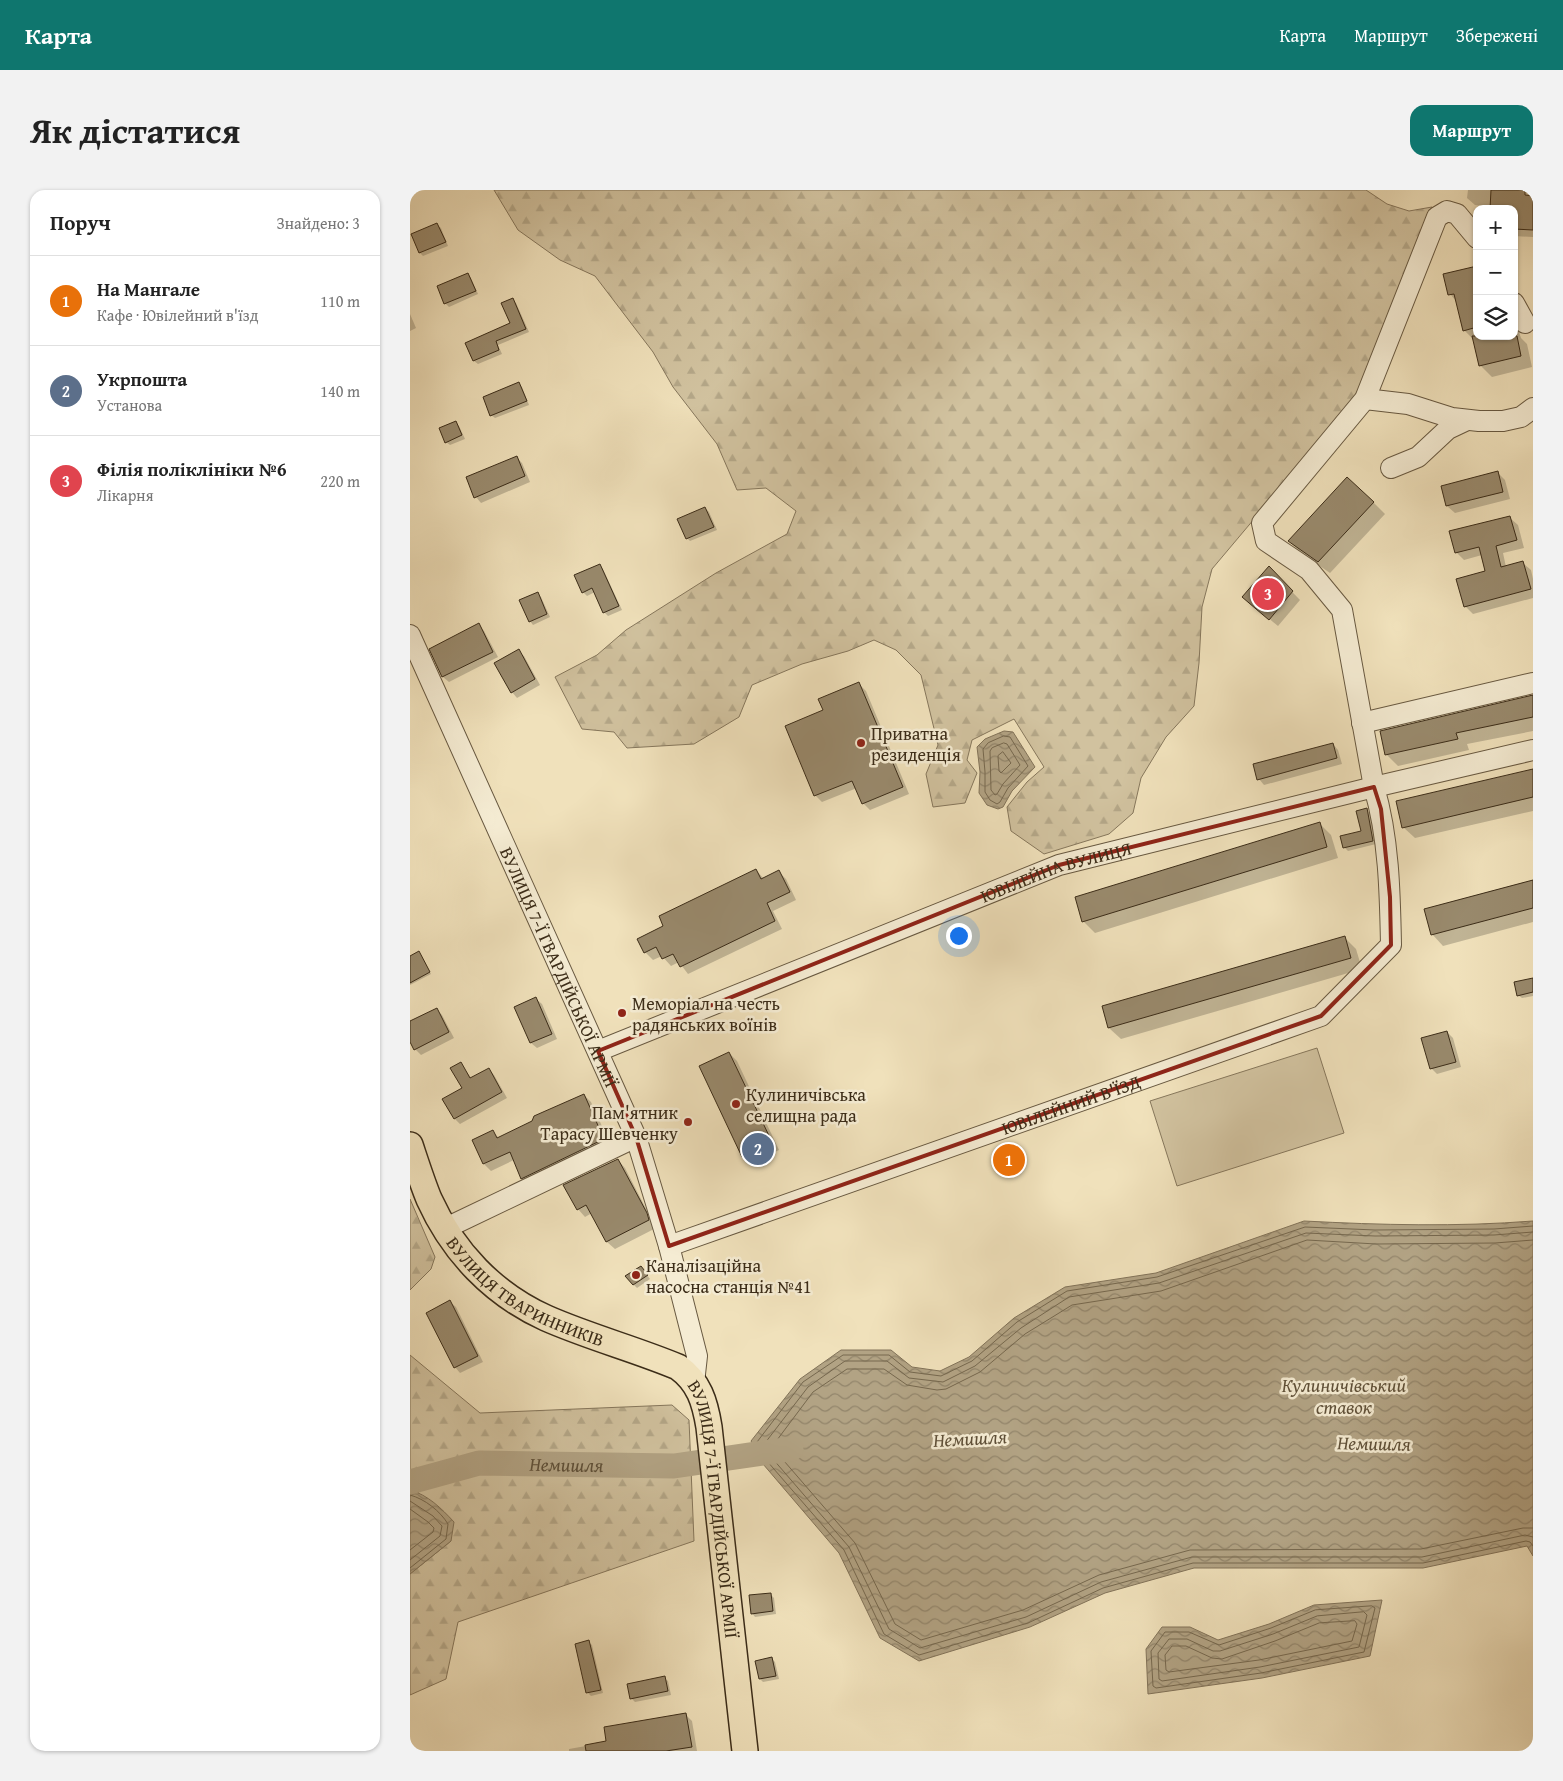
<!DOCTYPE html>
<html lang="uk">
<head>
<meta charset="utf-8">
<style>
	:root { --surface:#fff; --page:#f2f2f2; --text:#222; --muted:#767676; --line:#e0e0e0; --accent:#0f766e }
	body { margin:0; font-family:"Gentium Book Plus",serif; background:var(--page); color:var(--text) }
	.controls { position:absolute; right:15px; top:15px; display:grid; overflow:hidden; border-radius:10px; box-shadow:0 1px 4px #0004 }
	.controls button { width:45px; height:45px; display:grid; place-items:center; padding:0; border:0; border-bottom:1px solid var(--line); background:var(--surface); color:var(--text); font:25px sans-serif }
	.you { position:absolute; left:548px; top:745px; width:18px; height:18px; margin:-12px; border:4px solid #fff; border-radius:50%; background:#1a73e8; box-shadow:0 0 0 8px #1a73e833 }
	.badge { display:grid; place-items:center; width:32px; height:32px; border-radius:50%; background:var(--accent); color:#fff; font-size:16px; font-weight:700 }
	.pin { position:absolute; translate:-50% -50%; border:2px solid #fff; box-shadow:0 1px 5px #0006 }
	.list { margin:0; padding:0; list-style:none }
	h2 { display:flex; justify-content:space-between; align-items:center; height:65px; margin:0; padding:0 20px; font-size:21px }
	h2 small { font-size:16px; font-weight:400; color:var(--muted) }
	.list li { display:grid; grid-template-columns:32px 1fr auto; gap:15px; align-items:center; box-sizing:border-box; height:90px; padding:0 20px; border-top:1px solid var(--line) }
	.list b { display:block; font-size:19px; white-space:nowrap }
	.list p { margin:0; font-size:16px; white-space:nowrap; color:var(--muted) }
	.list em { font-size:16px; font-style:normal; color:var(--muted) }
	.icon { flex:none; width:28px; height:28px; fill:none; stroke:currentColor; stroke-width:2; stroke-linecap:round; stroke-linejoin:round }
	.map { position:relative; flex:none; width:1123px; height:1561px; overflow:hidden; border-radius:15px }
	header { display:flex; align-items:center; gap:30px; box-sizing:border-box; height:70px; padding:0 25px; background:var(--accent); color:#fff }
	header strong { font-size:24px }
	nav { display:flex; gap:28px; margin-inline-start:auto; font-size:18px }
	.intro { display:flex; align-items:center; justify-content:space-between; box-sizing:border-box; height:120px; padding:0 30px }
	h1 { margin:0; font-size:35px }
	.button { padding:12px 22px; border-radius:15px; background:var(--accent); color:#fff; font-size:18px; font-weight:700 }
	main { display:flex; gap:30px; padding:0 30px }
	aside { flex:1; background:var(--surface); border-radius:15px; box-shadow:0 1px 4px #0004 }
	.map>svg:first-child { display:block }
</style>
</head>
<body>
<header>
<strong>Карта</strong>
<nav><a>Карта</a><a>Маршрут</a><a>Збережені</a></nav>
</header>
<div class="intro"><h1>Як дістатися</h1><a class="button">Маршрут</a></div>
<main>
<aside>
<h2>Поруч<small>Знайдено: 3</small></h2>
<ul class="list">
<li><span class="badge" style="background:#e8710a">1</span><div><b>На Мангале</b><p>Кафе · Ювілейний в'їзд</p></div><em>110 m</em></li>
<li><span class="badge" style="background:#5c6f8a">2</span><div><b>Укрпошта</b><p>Установа</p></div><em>140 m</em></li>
<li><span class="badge" style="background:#e0444e">3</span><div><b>Філія поліклініки №6</b><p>Лікарня</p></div><em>220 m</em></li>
</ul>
</aside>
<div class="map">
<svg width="1123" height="1561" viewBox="0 0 1123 1561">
	<defs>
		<pattern id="forest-firs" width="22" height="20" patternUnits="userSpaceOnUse" patternTransform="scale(1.25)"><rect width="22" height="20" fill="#d1c29f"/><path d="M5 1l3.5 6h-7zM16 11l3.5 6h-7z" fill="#b4a788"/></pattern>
		<pattern id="water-waves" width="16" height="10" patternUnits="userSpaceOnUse" patternTransform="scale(1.25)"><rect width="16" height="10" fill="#b2a384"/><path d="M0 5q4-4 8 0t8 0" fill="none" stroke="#92856b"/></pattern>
	</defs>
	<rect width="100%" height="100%" fill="#f0e1bb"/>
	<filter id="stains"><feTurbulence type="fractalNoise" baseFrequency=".004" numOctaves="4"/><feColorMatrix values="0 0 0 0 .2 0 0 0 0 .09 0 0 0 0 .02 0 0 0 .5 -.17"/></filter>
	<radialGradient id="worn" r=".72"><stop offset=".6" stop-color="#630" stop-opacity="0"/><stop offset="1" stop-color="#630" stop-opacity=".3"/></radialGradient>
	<g fill="url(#forest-firs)" stroke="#86775c">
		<path d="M84 0H956L977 14 999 21 1022 17 951 202 802 379 792 417 789 473 784 516 756 547 731 588 723 623 699 644 634 664 601 641 597 617 617 592 634 577 604 529 562 550 557 570 567 583 555 613 523 617 516 584 528 555 511 485 486 460 464 450 438 461 392 474 342 495 329 527 284 554 217 558 204 542 172 539 145 487 187 465 216 440 306 383 377 344 386 321 356 298 327 300 307 254 263 197 243 162 185 86 150 70 108 40Z"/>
		<path d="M0 1009 25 1067 21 1079 0 1100Z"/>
		<path d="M0 1165 70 1223 262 1215 279 1230 284 1351 48 1432 36 1489 0 1505V1384L41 1351 8 1302 0 1300Z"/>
	</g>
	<path fill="#d1c29f" stroke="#86775c" d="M907 858 934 943 767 996 740 911Z"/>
	<g fill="url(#water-waves)" stroke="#827359">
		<path d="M594 541 603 542 625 577 602 601 593 617 588 619 577 615 569 603 570 582 567 557 575 549Z"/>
		<path d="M894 1031C971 1035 1047 1037 1123 1031V1366L1117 1356 1013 1378H784L695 1403 620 1437 509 1471 470 1448 429 1363 353 1274 341 1251 390 1189 431 1160H481L502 1177 530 1181 559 1167 604 1128 655 1097 746 1083Z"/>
		<path d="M0 1300C18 1305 31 1318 44 1332L41 1351 0 1384Z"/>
		<path d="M972 1410 960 1466 852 1488 738 1504 736 1459 752 1437H780L808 1450 859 1434 904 1415Z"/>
	</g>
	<g fill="#0003">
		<path d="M0 0H6L7 2 0 5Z"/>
		<path d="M1058 0H1123V47L1104 46V19L1065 15 1057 8Z"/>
		<path d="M27 35 31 38 38 56 13 66 10 63Z"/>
		<path d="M1067 77V146H1104V128L1111 148 1117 154 1122 177 1082 187 1070 175 1065 151 1054 140 1047 112 1040 104Z"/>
		<path d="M58 84 61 88 68 104 39 117 35 113Z"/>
		<path d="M102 110 106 113 119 142 88 155 92 164 68 174 64 171 57 153 102 134Z"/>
		<path d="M0 124 6 138 0 141Z"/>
		<path d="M109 194 112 197 119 215 85 228 81 225Z"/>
		<path d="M45 232 49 236 55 249 40 255 36 252Z"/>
		<path d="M106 267 112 273 120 292 71 313 66 307Z"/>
		<path d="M1087 282 1095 290 1100 309 1045 323 1037 316Z"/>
		<path d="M963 312 975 324 920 383 891 363 879 351Z"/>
		<path d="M295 318 299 322 307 340 280 351 277 348Z"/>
		<path d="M1100 328 1108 335 1114 358 1093 363 1096 377 1113 373 1121 380 1123 389V408L1063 424 1055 416 1076 382 1072 365 1054 370 1046 362Z"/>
		<path d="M190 376 193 379 212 420 198 426 194 422 185 402 177 406 173 402Z"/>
		<path d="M859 378 890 410 868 436 841 414Z"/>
		<path d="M128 404 131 407 140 427 123 435 120 431Z"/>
		<path d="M69 435 74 441 88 467 39 492 33 487 21 459Z"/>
		<path d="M108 461 114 466 130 495 107 508 102 502Z"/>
		<path d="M449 494 456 501 499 604 460 620 453 613 447 598 412 612 405 605 414 521Z"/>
		<path d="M1123 506V541L1057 554 1059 560 988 576 976 564 971 542Z"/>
		<path d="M923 554 928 560 932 574 854 595 849 589Z"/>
		<path d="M1123 580V621L1005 648 993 637 987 612Z"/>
		<path d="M957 620 960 623 966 654 938 661 934 657 953 642Z"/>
		<path d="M909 633 921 645 928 668 685 743 673 731Z"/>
		<path d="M346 680 354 689 369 682 376 689 386 710 363 721 372 739 278 784 269 772 261 776 252 766 243 770 235 762 229 749 255 737Z"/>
		<path d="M1123 691V732L1033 756 1022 744 1015 719Z"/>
		<path d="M934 747 946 759 952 779 711 849 699 838 693 817Z"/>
		<path d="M10 764 21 784 0 795V767Z"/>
		<path d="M1123 789V806L1112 808 1108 805 1106 793Z"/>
		<path d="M126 809 132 814 147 849 127 858 121 853 106 817Z"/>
		<path d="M26 819 32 825 44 848 11 865 5 859 0 849V833Z"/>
		<path d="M1037 842 1043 848 1051 877 1027 884 1021 878Z"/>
		<path d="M319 863 327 871 369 960 341 973 333 966Z"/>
		<path d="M51 874 62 889 79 879 84 885 97 908 50 934 45 929 53 899Z"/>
		<path d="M174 905 181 912 201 956 119 995 112 988 104 970 81 981 74 974 63 951 82 941 89 948Z"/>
		<path d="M602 964 607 977 598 981 597 979Z"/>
		<path d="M208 970 215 978 246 1038 205 1059 197 1052 182 1023 175 1027 168 1019Z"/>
		<path d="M234 1081 240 1089 227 1098 224 1095Z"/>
		<path d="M40 1112 46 1117 73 1172 50 1183 45 1177Z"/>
		<path d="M360 1404 364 1408 366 1424 345 1427 342 1423Z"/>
		<path d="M178 1452 182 1455 193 1503 181 1506 178 1503Z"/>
		<path d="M362 1469 365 1472 369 1489 353 1492 350 1489Z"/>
		<path d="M254 1488 258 1491 261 1505 225 1512 221 1508Z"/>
		<path d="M275 1524 282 1531 287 1561H159V1559L198 1552Z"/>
	</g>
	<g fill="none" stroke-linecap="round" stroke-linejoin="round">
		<g stroke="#76684e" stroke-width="1">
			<path d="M594 546 600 547 618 576 598 598 590 612 587 614 580 610 575 602V582L573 559 578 553Z"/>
			<path d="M594 553 597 554 610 575 593 594 587 604 585 605 581 600 580 561 582 558Z"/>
			<path d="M593 562 601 573 591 583 589 581 588 566Z"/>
			<path d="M1123 1036 1084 1039 965 1040 895 1037 747 1087 657 1101 607 1132 562 1171 531 1186 500 1182 479 1165H433L393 1192 347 1252 357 1271 434 1360 474 1444 509 1465 618 1433 693 1398 783 1373H1013L1116 1351 1120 1352 1123 1356"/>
			<path d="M1123 1042 1084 1045 965 1046 896 1043 749 1093 659 1107 611 1138 565 1176 533 1192 499 1188 477 1171H435L398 1197 355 1253 362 1268 439 1357 479 1439 510 1458 616 1427 691 1392 782 1367H1012L1115 1345 1123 1347"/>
			<path d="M1123 1050 1085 1053 966 1054 897 1050 751 1101 662 1115 615 1144 570 1182 536 1199 527 1200 497 1195 474 1179H437L403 1202 364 1254 368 1264 445 1353 485 1434 511 1450 613 1420 689 1385 780 1360 1011 1359 1113 1338H1123"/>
			<path d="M0 1305C15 1309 30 1321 38 1334L36 1349 0 1378"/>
			<path d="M0 1311 23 1326 32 1336 30 1346 0 1370"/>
			<path d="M0 1319 18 1332 24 1338 23 1342 0 1360"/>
			<path d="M962 1416 965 1418 954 1462 851 1483 746 1498 743 1496 741 1461 755 1442H779L809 1455 861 1438 905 1420Z"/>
			<path d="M954 1422 957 1425 949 1457 850 1477 752 1491 749 1489 748 1463 759 1449H777L803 1461H810L863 1444 907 1426Z"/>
			<path d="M945 1431 947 1434 942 1451 849 1470 759 1482 756 1480 755 1465 762 1456H776L802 1468 812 1469 865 1451 909 1433Z"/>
		</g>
		<path stroke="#b2a384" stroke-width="25" id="s1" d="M0 1292 69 1273 264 1276 381 1259"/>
	</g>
	<g fill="#998a6d" stroke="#3b2c18">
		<path d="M1081 0H1115V5L1123 6V40L1104 39V19H1080Z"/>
		<path d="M27 33 36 52 9 63 1 44Z"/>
		<path d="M1067 76V137L1053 141 1044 104 1038 105 1033 84Z"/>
		<path d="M58 83 66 101 34 114 27 96Z"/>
		<path d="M103 108 116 139 86 151 89 160 63 171 55 153 100 133 91 113Z"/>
		<path d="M1062 146H1107L1111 166 1069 176Z"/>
		<path d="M109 192 117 211 80 226 73 207Z"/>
		<path d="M46 231 52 245 35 253 29 238Z"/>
		<path d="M107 266 115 286 64 308 56 287Z"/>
		<path d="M1088 281 1093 302 1036 316 1031 296Z"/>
		<path d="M937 287 964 312 908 372 878 351Z"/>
		<path d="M295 317 304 337 276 349 267 329Z"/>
		<path d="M1100 326 1107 350 1086 356 1091 377 1113 371 1121 399 1054 417 1046 389 1075 381 1069 357 1045 363 1039 341Z"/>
		<path d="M190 374 209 416 193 423 182 398 172 403 164 385Z"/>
		<path d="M859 376 883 401 859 430 832 407Z"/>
		<path d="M128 402 137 424 119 432 109 410Z"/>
		<path d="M69 433 83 462 32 487 19 459Z"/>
		<path d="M109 459 125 489 101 503 84 473Z"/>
		<path d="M449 492 493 597 452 614 442 591 404 606 375 536 413 520 408 509Z"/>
		<path d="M1123 505V527L1046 543 1048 549 975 565 970 541Z"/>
		<path d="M923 553 927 568 847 590 843 574Z"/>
		<path d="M1123 579V607L992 638 986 611Z"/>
		<path d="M957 618 963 651 933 658 930 646 951 641 946 621Z"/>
		<path d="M910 632 917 657 672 732 665 707Z"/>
		<path d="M346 679 351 689 369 680 380 702 357 713 365 731 270 777 263 764 252 769 246 757 234 763 227 749 253 736 249 726Z"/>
		<path d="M1123 690V718L1021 745 1014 719Z"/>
		<path d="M935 746 941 768 698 838 692 816Z"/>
		<path d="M9 761 20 782 0 793V766Z"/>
		<path d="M1123 788V802L1107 806 1104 792Z"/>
		<path d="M126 807 142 844 120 853 104 817Z"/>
		<path d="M27 818 39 842 4 860 0 852V831Z"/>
		<path d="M1037 841 1046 872 1020 879 1011 848Z"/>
		<path d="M319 862 362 952 332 967 289 876Z"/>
		<path d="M51 872 60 888 79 878 92 902 44 929 32 909 52 898 40 878Z"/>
		<path d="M174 904 194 949 111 989 100 962 73 974 62 950 83 940 87 948 122 931 124 926Z"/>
		<path d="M601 961 606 976 596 980 590 965Z"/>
		<path d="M208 969 237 1023 239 1030 196 1052 176 1015 167 1020 153 995Z"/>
		<path d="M231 1076 238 1085 223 1095 215 1086Z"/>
		<path d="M40 1110 68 1166 44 1178 16 1123Z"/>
		<path d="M361 1403 363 1421 341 1424 339 1405Z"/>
		<path d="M179 1450 191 1500 176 1503 165 1454Z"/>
		<path d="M362 1467 366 1486 349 1489 345 1471Z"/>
		<path d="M255 1486 258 1501 220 1509 217 1494Z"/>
		<path d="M276 1523 282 1557 256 1561H176L175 1555 196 1551 194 1537Z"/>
	</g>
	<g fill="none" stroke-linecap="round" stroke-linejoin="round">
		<g stroke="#685941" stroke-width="22">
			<g id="minor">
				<path d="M1104 113 1115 133"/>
				<path d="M955 209 998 214 1042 228 1069 231H1093L1111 227 1123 218"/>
				<path d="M981 278 1008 267 1038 239 1057 230"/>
				<path id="s2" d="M0 445 226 947 259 1056 287 1166 284 1193"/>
				<path d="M952 533 1123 493"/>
				<path id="s3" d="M188 861 649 675 964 597 1123 560"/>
				<path d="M36 1038 226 947"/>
				<path id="s4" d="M259 1056 911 826 981 755C980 703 979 648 964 597L932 420 899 380 856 351 852 333 955 209 1027 27 1037 21 1047 24 1067 48"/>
			</g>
		</g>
		<g stroke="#3b2c18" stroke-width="28">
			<g id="major">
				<path id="s5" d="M0 955C6 973 12 992 19 1009 43 1062 83 1104 136 1128 179 1147 225 1159 268 1177 289 1192 295 1212 299 1237L335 1561"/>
			</g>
		</g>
		<use href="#minor" stroke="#f5ecd3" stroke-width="20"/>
		<use href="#major" stroke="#f0e1bb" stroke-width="25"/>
	</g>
	<path fill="none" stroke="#8f2418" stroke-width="4" stroke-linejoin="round" d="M964 597 971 619 980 707 981 755 911 826 259 1056 226 947 188 861 649 675Z"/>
	<g fill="#8f2418" stroke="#f5ecd3" stroke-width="2">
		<circle cx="451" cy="553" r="5"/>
		<circle cx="212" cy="823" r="5"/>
		<circle cx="326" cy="914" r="5"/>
		<circle cx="278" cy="932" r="5"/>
		<circle cx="226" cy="1085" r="5"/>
	</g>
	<g text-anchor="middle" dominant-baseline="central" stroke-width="5" stroke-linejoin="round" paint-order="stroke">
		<g font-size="18" fill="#3b2c18" stroke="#f5ecd3" text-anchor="start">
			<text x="461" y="543">Приватна<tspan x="461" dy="21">резиденція</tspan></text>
			<text x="222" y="813">Меморіал на честь<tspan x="222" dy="21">радянських воїнів</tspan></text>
			<text x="336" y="904">Кулиничівська<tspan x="336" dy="21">селищна рада</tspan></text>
			<text x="268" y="922" text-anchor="end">Пам'ятник<tspan x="268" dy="21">Тарасу Шевченку</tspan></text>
			<text x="236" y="1075">Каналізаційна<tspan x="236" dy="21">насосна станція №41</tspan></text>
		</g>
		<g font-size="18" fill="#3b2c18" stroke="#f5ecd3">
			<text stroke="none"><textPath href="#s3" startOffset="492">ЮВІЛЕЙНА ВУЛИЦЯ</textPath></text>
			<text stroke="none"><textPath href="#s2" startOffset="364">ВУЛИЦЯ 7-Ї ГВАРДІЙСЬКОЇ АРМІЇ</textPath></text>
			<text stroke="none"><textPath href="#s4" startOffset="426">ЮВІЛЕЙНИЙ В'ЇЗД</textPath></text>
			<text stroke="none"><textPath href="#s5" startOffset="196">ВУЛИЦЯ ТВАРИННИКІВ</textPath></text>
			<text stroke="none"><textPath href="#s5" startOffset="520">ВУЛИЦЯ 7-Ї ГВАРДІЙСЬКОЇ АРМІЇ</textPath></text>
		</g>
		<g font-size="19" font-style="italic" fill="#5f5038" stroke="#f5ecd3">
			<text x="934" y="1195">Кулиничівський<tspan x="934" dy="22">ставок</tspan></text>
			<text transform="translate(560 1248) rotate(-3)">Немишля</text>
			<text transform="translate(964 1253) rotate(1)">Немишля</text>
			<text stroke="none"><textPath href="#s1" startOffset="159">Немишля</textPath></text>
		</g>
	</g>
	<rect width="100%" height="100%" filter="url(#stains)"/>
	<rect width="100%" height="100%" fill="url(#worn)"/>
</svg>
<div class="controls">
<button>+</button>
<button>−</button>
<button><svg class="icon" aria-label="layers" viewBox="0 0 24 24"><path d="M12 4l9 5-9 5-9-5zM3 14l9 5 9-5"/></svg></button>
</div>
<div class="you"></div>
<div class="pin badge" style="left:599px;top:970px;background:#e8710a">1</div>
<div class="pin badge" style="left:348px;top:959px;background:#5c6f8a">2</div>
<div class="pin badge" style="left:858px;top:404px;background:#e0444e">3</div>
</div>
</main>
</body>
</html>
